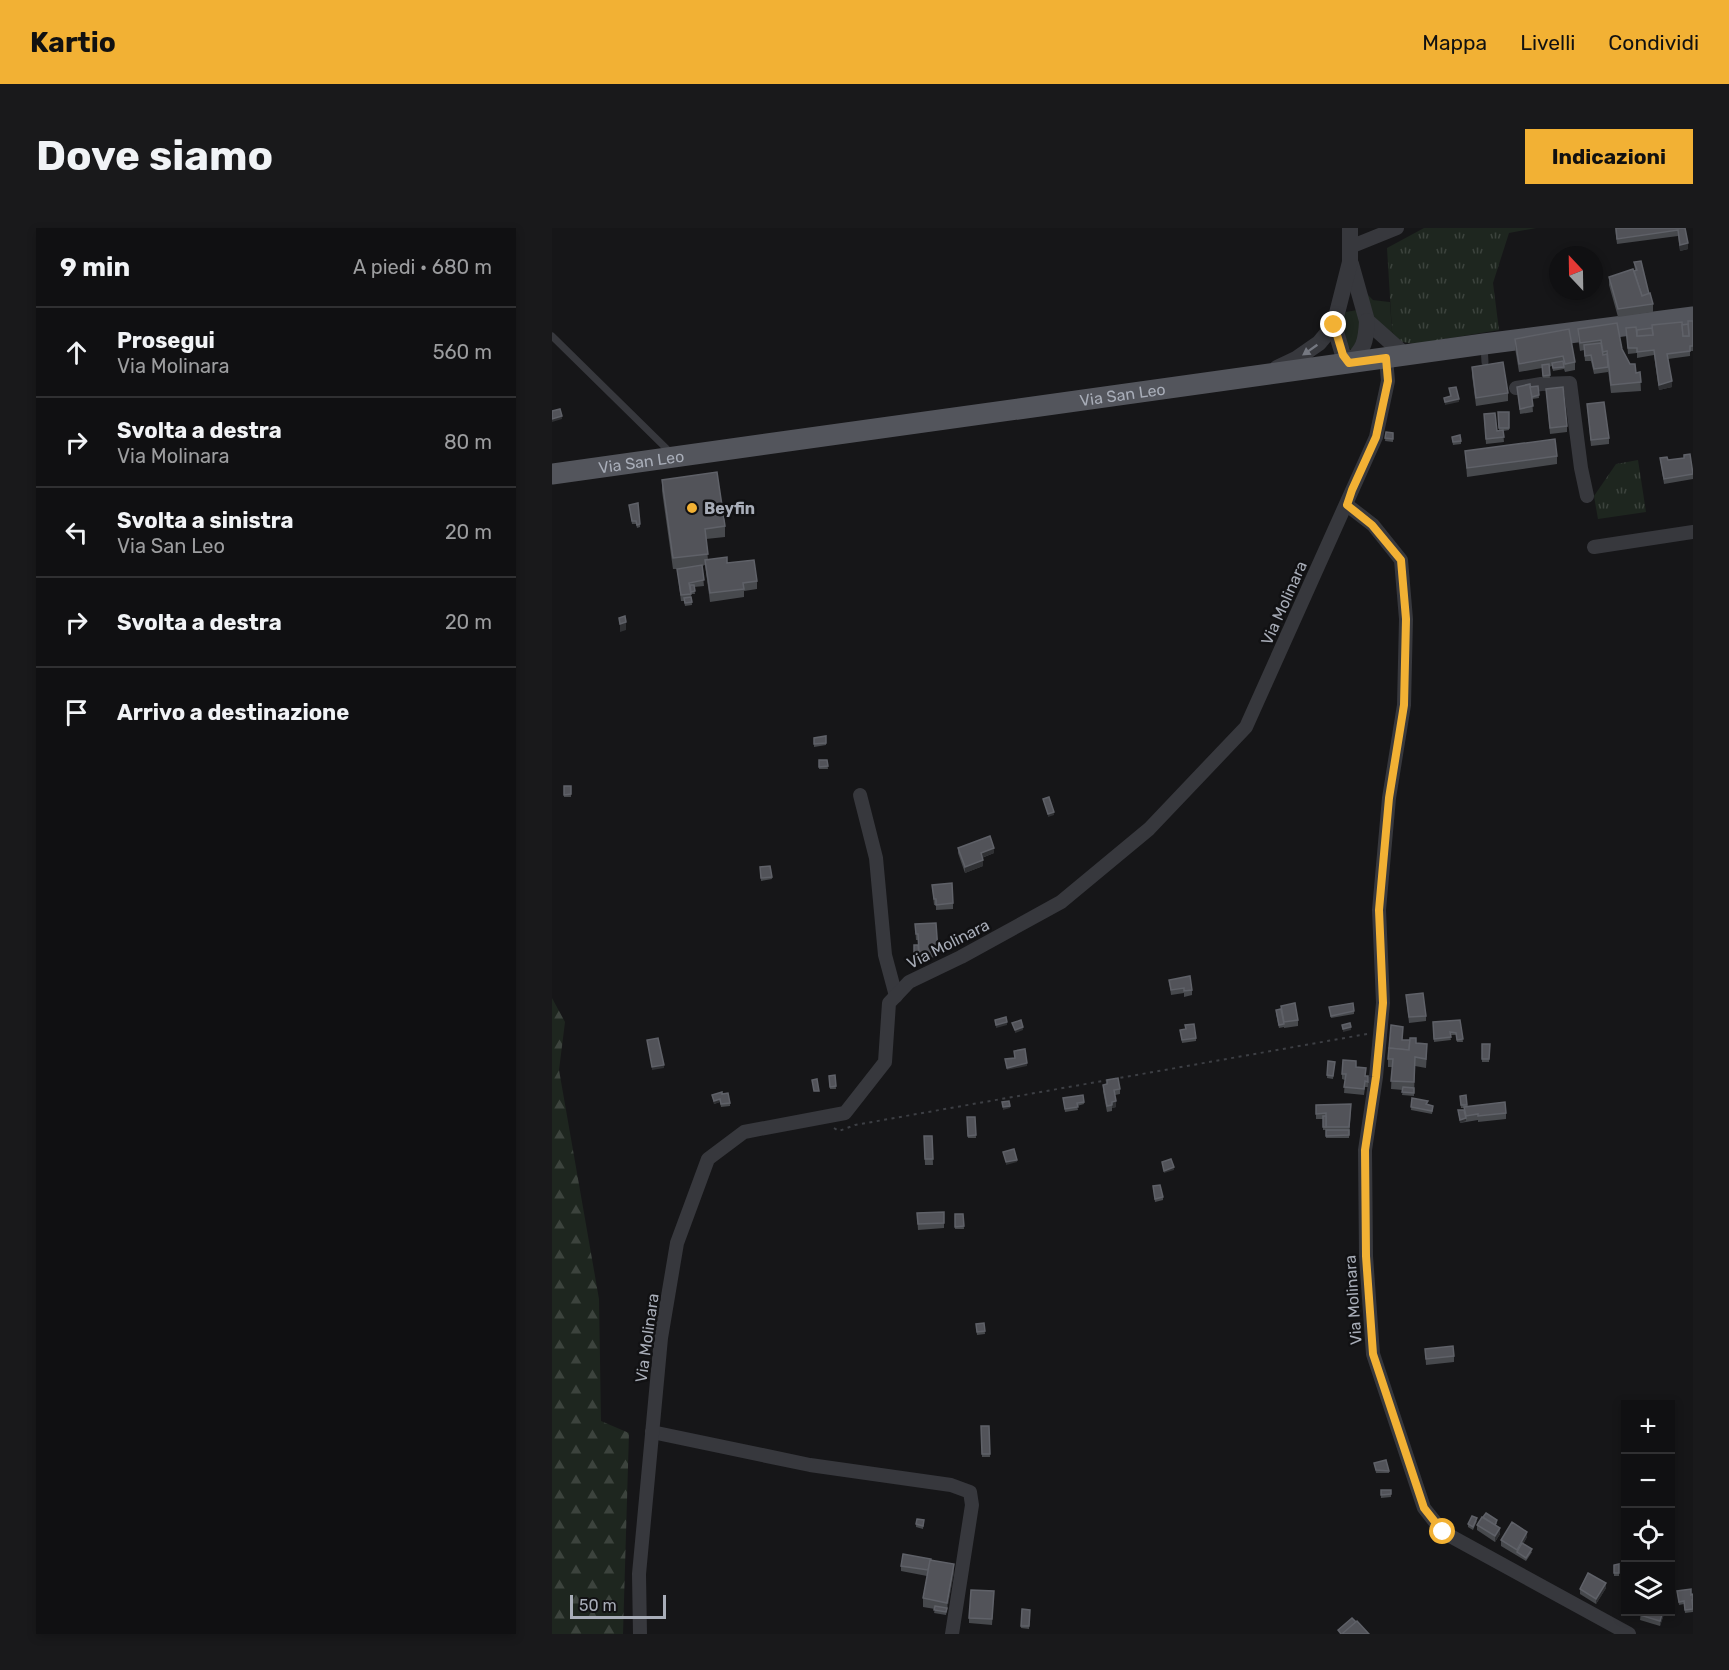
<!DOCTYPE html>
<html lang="it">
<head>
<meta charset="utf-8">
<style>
	:root { --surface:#101012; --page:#19191b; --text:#f1f3f6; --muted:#9c9d9f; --line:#303032; --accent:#f2b134 }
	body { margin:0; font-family:Rubik,sans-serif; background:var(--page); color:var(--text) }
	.controls { position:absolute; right:18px; bottom:18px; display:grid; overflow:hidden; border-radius:0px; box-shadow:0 3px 9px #0003 }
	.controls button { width:54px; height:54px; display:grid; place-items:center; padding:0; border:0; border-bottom:2px solid var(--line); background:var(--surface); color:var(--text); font:30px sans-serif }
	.compass { position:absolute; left:997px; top:18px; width:54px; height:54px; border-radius:50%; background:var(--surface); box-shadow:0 3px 9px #0003; rotate:338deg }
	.scale { position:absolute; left:18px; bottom:15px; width:96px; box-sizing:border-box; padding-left:6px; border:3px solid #a8adb8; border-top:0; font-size:16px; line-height:21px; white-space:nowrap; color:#a8adb8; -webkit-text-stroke:4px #111113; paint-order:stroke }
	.stop { position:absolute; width:18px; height:18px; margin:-14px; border:4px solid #f2b134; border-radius:50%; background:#fff }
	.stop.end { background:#f2b134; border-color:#fff; box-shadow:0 2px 6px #0008 }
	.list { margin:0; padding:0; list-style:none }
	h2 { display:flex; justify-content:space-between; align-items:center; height:78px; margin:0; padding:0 24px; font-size:26px }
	h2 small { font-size:20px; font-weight:400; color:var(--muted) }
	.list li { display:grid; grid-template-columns:39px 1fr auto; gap:18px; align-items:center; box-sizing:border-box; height:90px; padding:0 24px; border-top:2px solid var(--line) }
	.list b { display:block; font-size:22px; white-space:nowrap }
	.list p { margin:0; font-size:20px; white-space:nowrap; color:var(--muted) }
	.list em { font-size:20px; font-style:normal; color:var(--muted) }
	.icon { flex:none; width:33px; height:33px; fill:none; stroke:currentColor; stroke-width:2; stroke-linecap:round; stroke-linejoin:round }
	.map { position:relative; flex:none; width:1141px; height:1406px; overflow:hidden; border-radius:0px }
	header { display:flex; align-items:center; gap:36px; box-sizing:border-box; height:84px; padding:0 30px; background:var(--accent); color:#111 }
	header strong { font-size:28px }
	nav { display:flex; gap:33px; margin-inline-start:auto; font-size:21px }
	.intro { display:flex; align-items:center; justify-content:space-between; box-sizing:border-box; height:144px; padding:0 36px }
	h1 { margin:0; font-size:42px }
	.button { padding:15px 27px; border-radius:0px; background:var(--accent); color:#111; font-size:21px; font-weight:700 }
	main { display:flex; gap:36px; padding:0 36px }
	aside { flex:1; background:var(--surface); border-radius:0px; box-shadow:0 3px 9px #0003 }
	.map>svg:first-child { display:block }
</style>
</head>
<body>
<header>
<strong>Kartio</strong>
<nav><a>Mappa</a><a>Livelli</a><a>Condividi</a></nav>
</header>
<div class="intro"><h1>Dove siamo</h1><a class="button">Indicazioni</a></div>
<main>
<aside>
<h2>9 min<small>A piedi · 680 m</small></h2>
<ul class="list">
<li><svg class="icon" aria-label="ahead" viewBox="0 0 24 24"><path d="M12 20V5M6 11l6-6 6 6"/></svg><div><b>Prosegui</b><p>Via Molinara</p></div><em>560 m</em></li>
<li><svg class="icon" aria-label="right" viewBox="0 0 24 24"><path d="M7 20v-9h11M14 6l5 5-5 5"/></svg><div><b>Svolta a destra</b><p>Via Molinara</p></div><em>80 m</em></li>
<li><svg class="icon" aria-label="left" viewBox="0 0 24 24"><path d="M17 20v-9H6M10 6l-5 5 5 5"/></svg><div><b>Svolta a sinistra</b><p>Via San Leo</p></div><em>20 m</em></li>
<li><svg class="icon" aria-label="right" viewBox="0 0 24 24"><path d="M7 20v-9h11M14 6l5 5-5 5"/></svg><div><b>Svolta a destra</b></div><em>20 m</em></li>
<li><svg class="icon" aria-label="arrive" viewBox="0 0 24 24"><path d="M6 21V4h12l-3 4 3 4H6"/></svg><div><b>Arrivo a destinazione</b></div></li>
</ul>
</aside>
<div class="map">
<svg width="1141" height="1406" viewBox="0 0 1141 1406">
	<defs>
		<pattern id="forest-firs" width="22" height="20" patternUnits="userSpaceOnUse" patternTransform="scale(1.5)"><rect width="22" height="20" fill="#1e261f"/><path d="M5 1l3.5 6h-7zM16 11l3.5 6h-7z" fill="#3c433d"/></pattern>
		<pattern id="park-tufts" width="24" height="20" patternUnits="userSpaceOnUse" patternTransform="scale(1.5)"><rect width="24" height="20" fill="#1e261f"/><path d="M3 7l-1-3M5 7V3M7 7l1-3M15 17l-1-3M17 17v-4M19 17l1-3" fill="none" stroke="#3c433d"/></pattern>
	</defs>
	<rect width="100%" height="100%" fill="#161618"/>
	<path fill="url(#forest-firs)" d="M0 770 13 794 7 842 47 1071 49 1193 77 1205 71 1406H0Z"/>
	<g fill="url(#park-tufts)">
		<path d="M872 0H984L957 5 941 55 947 102 863 116 845 113 840 103 835 20Z"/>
		<path d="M1086 232 1094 284 1046 291 1042 268 1064 236Z"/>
	</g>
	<g fill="#1e261f">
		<path d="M812 63 821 72 838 74 840 103 845 113 821 89Z"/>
		<path d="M805 82 810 103 800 122C789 115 786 95 794 84Z"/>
	</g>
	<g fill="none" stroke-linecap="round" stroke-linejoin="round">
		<path stroke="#3d3f44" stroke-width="2" stroke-dasharray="3 4.5" stroke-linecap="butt" d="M282 900 287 903 303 897 815 806"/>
		<g stroke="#37383d" stroke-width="7">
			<path d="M0 108 120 226"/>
			<path d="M932 118 933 134"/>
		</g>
		<g stroke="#37383d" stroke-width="14">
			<path d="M798 19 845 0"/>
			<path d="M964 160 989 156 1018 155 1029 240 1035 268"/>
			<path d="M795 277 821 297 849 332 854 391 852 477 837 570 827 682 831 775 824 849 813 922 814 1028 821 1126 872 1280 891 1304 1077 1406"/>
			<path d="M1042 319 1141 304"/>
			<path d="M308 567 324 630 333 727 344 768"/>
			<path d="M100 1204 258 1237 399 1257 418 1264 420 1277 400 1406"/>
			<path d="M88 1406 87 1346 109 1110 125 1015 156 931 192 904 293 885 333 834 337 775 357 754 409 729 509 674 597 601 694 499 824 209 836 153 834 130"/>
		</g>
		<g stroke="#37383d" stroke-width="16">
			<path d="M799 36 815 93 853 127"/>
			<path d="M782 97 791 127 797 135C812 121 814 114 815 93"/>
			<path d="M725 140 744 131 767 115 782 97 798 34V0"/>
		</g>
		<path stroke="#53555c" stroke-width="21" id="s1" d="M0 246 932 116 1141 89"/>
	</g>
	<g fill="#47494d">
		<path d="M1063 0H1133L1136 21 1128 23 1126 8 1065 16Z"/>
		<path d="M1082 34 1097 66 1101 76V84L1066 89 1057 57V49L1083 43Z"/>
		<path d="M1141 93V123H1138V128L1116 131 1120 159 1107 162 1102 127 1085 130V125L1076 126 1074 100 1085 102 1130 97 1136 96Z"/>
		<path d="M1017 101 1023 134V142L1013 144 1012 141 1001 143 1000 138 997 139 998 150H991L990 140 967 144 963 120V111Z"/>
		<path d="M1026 101 1070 121 1078 136 1084 145 1088 144 1089 163 1059 165 1056 142V144L1042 146 1039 133H1033L1032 122 1028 123 1026 110Z"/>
		<path d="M920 139 956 165V173L924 178 920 147Z"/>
		<path d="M986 158 987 170 980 171 981 184 968 186 965 159H978Z"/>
		<path d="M994 161 1015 198V204L998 206Z"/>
		<path d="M1035 176 1057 210V216L1039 218Z"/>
		<path d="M946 184H957V202L951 203 952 214 934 216 932 186 945 203 947 202Z"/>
		<path d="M834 204 841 205V214L833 213Z"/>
		<path d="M900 211 909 213V216L901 217Z"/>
		<path d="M913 223 1005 228V236L915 249Z"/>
		<path d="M1108 230 1141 243V251L1112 256Z"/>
		<path d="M110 252 173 298V309L154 311 156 332 175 335 205 353V361L192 363V369L158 374 153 337 150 338 152 358 142 359 143 366H139L140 377 133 378 132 373H129L125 341H121L110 263Z"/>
		<path d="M77 277 88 296V299L85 300 84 296H80Z"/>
		<path d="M274 508V517L262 519V510Z"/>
		<path d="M267 532H275L276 541H267Z"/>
		<rect x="12" y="558" width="7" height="11"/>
		<path d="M406 620 442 625 430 630 431 638 413 645 406 625Z"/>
		<path d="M218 638 220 651 209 653 208 639Z"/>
		<path d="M380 657 401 675V681L384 682V677H382Z"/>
		<path d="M363 696 386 723V729L362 731V717H366V712H364Z"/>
		<path d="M617 752 640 762V767L632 769V765L619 767Z"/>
		<path d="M854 767 874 788V793L857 795Z"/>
		<path d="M729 778 746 792V798L732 800V799L727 800 724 785 729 781Z"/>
		<path d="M777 779 802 783V786L779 790Z"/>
		<path d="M908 792 911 814H905L904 807H898L899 812 882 814 881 794Z"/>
		<path d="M628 802 644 810V813L630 815Z"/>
		<path d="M851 812 864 815 875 824 874 840 863 838 862 868 850 867 851 862 839 861 840 839H836V831Z"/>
		<path d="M930 816H938L937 834H930Z"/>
		<path d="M776 833 783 834 781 851 775 850Z"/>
		<path d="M804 839 814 848H816V859H813L812 867 792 865 793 852 790 851V846Z"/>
		<path d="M283 847 284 861H278L277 848Z"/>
		<path d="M555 852 568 861V866L563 867 564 879 560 880V883L555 884 551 863V857H555Z"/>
		<path d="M170 866 178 875V878L169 879 168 874 162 876 160 867Z"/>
		<path d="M531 867 532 876 525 878 526 882 513 884 511 870Z"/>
		<path d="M914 867 915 879 954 885V891L926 894V892L908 895 906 882H912V880H909L908 868Z"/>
		<path d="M860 870 876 876 881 880 880 886 859 882Z"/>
		<path d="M764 877 799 881 797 910H774V902H771V891H764Z"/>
		<path d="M415 889H423L424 910H416Z"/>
		<path d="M372 908H380L381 937H373Z"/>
		<path d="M601 958 611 969V972L603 974Z"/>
		<path d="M392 984V1000L366 1002 365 985Z"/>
		<path d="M403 986H411L412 1001H403Z"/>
		<path d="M432 1095 433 1106 425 1107 424 1096Z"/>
		<path d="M873 1121 902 1128V1134L874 1137Z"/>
		<path d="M429 1198H437L438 1229H430Z"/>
		<path d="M822 1235 837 1243V1245H824Z"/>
		<path d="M829 1262H839V1269L829 1270Z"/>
		<path d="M372 1292 371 1301 364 1299V1296Z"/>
		<path d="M925 1293 921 1302 916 1299V1296Z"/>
		<path d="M945 1295 944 1297 948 1306 943 1314 925 1302V1297Z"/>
		<path d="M975 1309 971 1316 980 1324 974 1333 949 1318V1312Z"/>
		<path d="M379 1332 402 1344 394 1387 382 1385 383 1381 371 1379V1370L375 1348 349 1343V1338Z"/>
		<path d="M1067 1336V1348H1062V1337Z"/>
		<path d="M1054 1360 1044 1376 1028 1366V1361Z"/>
		<path d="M442 1363 440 1397 417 1395V1390Z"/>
		<path d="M1125 1363 1141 1366V1384L1133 1385 1132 1376 1127 1377Z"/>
		<path d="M470 1381 478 1382 477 1401 469 1400Z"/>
		<path d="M1089 1383H1113L1108 1398 1088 1392Z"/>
	</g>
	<g fill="#2f3033">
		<path d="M1136 15V21L1128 23V17Z"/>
		<path d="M1120 153V159L1107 162V157Z"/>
		<path d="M907 171V174L893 177V174Z"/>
		<path d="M10 188V191L0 194V191Z"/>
		<path d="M74 394V402L68 404V396Z"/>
		<path d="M502 584V587L496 589V586Z"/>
		<path d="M442 620V625L429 630V625Z"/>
		<path d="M431 632V638L413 645V639Z"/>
		<path d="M455 794V797L444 800V797Z"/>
		<path d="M471 799V802L463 805V802Z"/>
		<path d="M799 799V802L791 804V801Z"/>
		<path d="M475 835V838L455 842V840Z"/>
		<path d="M112 837V840L100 842V839Z"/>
		<path d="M168 871V874L162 876V873Z"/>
		<path d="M564 873V879L560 880V874Z"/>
		<path d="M458 878V880L451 882V879Z"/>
		<path d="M914 890V893L908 895V892Z"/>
		<path d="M465 932V934L454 937V934Z"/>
		<path d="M622 939V942L612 945V943Z"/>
		<path d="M948 1300V1306L943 1314V1308Z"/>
		<path d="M975 1304V1309L966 1325 965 1324V1327V1322Z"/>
		<path d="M402 1336V1344L395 1383V1375Z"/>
		<path d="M1054 1355V1360L1044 1376V1371Z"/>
		<path d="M1111 1383H1113L1108 1398V1393Z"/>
	</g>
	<g fill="#525359" stroke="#5f6168" stroke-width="1.5">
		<path d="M1064 0H1133L1136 15 1128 17 1126 2 1065 11Z"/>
		<path d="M1089 33 1097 66 1090 68 1082 43 1085 42 1082 34Z"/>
		<path d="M1081 41 1090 68 1098 65 1101 76 1066 81 1057 49Z"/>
		<path d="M1136 93H1141V118H1138V123L1115 126 1120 153 1107 157 1102 122 1085 124V120H1076L1074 100 1084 99 1085 108 1101 107 1100 97 1130 94 1131 108H1137Z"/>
		<path d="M1065 95 1070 121 1078 136H1083L1084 145 1088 144 1089 154 1059 157 1055 123 1051 124 1049 112 1028 115 1026 101Z"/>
		<path d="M1136 96 1137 108H1131L1130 97Z"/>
		<path d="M1100 100 1101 107 1085 108V102Z"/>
		<path d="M1017 101 1023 134 1013 136 1011 128 967 136 963 111Z"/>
		<path d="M1049 115 1051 127 1055 126 1056 139 1042 141 1039 127 1033 128 1032 117Z"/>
		<path d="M1011 133 1012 139 1001 140 1000 135Z"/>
		<path d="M951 134 956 165 924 170 920 139Z"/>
		<path d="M997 136 998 147 991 148 990 137Z"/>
		<path d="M978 156 981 178 968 181 965 159Z"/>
		<path d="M986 158 987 167 980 169 978 159Z"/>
		<path d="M904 159 907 171 893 174 892 170 899 168 897 160Z"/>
		<path d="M1011 159 1015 198 998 200 994 161Z"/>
		<path d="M1052 174 1057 210 1039 212 1035 176Z"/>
		<path d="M8 181 10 188 0 191V183Z"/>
		<path d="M946 184H957V200H947Z"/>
		<path d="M943 185 945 203 951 202 952 209 934 211 932 186Z"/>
		<path d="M834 204 841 205V211L833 210Z"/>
		<path d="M908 207 909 213 901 214 900 209Z"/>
		<path d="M1003 211 1005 228 915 240 913 223Z"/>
		<path d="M1138 226 1141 246 1112 251 1108 230 1115 229 1116 232 1132 230V227Z"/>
		<path d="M165 244 173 298 153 301 156 326 121 330 110 252Z"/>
		<path d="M86 275 88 296 85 297 84 293H80L77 277Z"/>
		<path d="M175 329V335L202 332 205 353 191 355 192 361 158 365 153 332Z"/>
		<path d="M150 337 152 352 137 355 139 366 129 367 125 341Z"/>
		<path d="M138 357H142L143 363 139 364Z"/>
		<path d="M139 369 140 374 133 375 132 370Z"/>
		<path d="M73 388 74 394 68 396 67 390Z"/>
		<path d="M274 508V515L262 516V510Z"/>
		<path d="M267 532H275L276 538 267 539Z"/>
		<path d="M12 558H19V566L12 567Z"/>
		<path d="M497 569 502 584 496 586 491 571Z"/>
		<path d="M438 608 442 620 429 625 431 632 413 639 406 620Z"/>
		<path d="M218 638 220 649 209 650 208 639Z"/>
		<path d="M400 655 401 675 384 677V671H382L380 657Z"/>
		<path d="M384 695 386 723 367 725 366 706H364L363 696Z"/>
		<path d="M362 717H366L367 728H362Z"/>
		<path d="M638 748 640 762 632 763V760L619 762 617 752Z"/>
		<path d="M871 765 874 788 857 789 854 767Z"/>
		<path d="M743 775 746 792 732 794 729 778Z"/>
		<path d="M801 775 802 783 779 788 777 779Z"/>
		<path d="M729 781 732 796 727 797 724 782Z"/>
		<path d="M454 789 455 794 444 797 443 792Z"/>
		<path d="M469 792 471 799 463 802 460 795Z"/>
		<path d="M908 792 911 811 905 812 904 805 898 804 899 809 882 811 881 794Z"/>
		<path d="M798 795 799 799 791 801 790 797Z"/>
		<path d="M642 796 644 810 630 812 628 802 634 801 633 797Z"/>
		<path d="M839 797 851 799 850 812H858L857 822 837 820Z"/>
		<path d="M106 810 112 837 100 839 95 812Z"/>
		<path d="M858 810H864V815L875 816 874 831 863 829 862 854 839 853 841 831H836L837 820 857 822Z"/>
		<path d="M930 816H938L937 831H930Z"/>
		<path d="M473 821 475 835 455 840 453 831 463 830 462 823Z"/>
		<path d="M791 832 804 833V839L814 840 813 848H816V854L813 853 812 861 792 859 794 846H790Z"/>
		<path d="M776 833 783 834 781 848 775 847Z"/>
		<path d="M283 847 284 858 278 859 277 848Z"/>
		<path d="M566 850 568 861 562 862 564 873 560 874V877L555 878 551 857 555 856V852Z"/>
		<path d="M265 851 267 863H262L260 852Z"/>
		<path d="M851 859 862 860V865L850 864Z"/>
		<path d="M170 864V866L176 865 178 875 169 876 168 871 162 873 160 867Z"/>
		<path d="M531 867 532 874 525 875 526 879 513 881 511 870Z"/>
		<path d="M914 867 915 877H909L908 868Z"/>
		<path d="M860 870 876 873 874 876 881 878 880 883 859 879Z"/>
		<path d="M457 873 458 878 451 879 450 874Z"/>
		<path d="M953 874 954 885 926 888V886L914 888 912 879Z"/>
		<path d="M799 876 797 899H774V885L764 886V877Z"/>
		<path d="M906 882H912L914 890 908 892Z"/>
		<rect x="771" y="888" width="3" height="11"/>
		<path d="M415 889H423L424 907 416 908Z"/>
		<path d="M774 902H797V907L774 908Z"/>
		<path d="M372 908H380L381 931H373Z"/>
		<path d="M462 921 465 932 454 934 451 924Z"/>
		<path d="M619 931 622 939 612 943 610 934Z"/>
		<path d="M608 957 611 969 603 971 601 958Z"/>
		<path d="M392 984V995L366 996 365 985Z"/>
		<path d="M403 986H411L412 998 403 999Z"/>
		<path d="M432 1095 433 1103 425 1104 424 1096Z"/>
		<path d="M901 1118 902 1128 874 1131 873 1121Z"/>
		<path d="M429 1198H437L438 1226H430Z"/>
		<path d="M834 1232 837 1243 824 1242 822 1235Z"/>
		<path d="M829 1262H839V1266L829 1267Z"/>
		<path d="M934 1285 945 1292 943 1297 931 1289Z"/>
		<path d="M920 1288 925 1290 921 1299 916 1296Z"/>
		<path d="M930 1289 948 1300 943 1308 925 1297Z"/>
		<path d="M365 1291 372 1292 371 1298 364 1296Z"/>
		<path d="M960 1294 975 1304 965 1322 949 1312Z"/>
		<path d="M970 1315 980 1321 974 1330 965 1324Z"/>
		<path d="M351 1326 379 1331 376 1342 349 1338Z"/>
		<path d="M378 1332 402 1336 395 1375 371 1370Z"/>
		<path d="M1067 1336V1345H1062V1337Z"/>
		<path d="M1036 1345 1054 1355 1044 1371 1028 1361Z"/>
		<path d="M1139 1361V1367L1141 1366V1372H1140L1141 1381 1133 1382 1132 1373 1127 1374 1125 1363Z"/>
		<path d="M419 1362 442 1363 440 1391 417 1390Z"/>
		<path d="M383 1378 395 1380 394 1384 382 1382Z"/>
		<path d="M470 1381 478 1382 477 1398H469Z"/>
		<path d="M1089 1383H1111L1108 1393 1088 1387Z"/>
		<path d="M800 1390 804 1394 791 1406H789L786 1402Z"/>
		<path d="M805 1393 817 1406H792L791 1405Z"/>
	</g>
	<defs><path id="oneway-solid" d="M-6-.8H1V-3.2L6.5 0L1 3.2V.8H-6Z" transform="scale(1.5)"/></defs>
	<use fill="#757881" href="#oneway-solid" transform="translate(758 122) rotate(145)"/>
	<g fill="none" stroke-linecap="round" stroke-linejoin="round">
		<path stroke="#f2b134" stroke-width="8" d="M782 97 791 127 797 135 834 130 836 153 824 209 800 262 795 277 820 297 849 332 854 391 852 477 837 570 827 682 831 775 824 849 813 922 814 1028 821 1126 872 1280 891 1304"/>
	</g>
	<circle fill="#f2b134" stroke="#111113" stroke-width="2" cx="140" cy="280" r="6"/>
	<g text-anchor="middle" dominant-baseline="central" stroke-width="5" stroke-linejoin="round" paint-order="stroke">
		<g font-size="16" fill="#a8adb8" stroke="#111113">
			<text stroke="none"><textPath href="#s1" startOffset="576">Via San Leo</textPath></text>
			<text stroke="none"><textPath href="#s1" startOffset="90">Via San Leo</textPath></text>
			<text transform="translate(732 375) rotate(-66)">Via Molinara</text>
			<text transform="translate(396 716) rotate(-27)">Via Molinara</text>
			<text transform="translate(801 1072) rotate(-94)">Via Molinara</text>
			<text transform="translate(95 1110) rotate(-82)">Via Molinara</text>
		</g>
		<g font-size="16" font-weight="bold" fill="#a8adb8" stroke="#111113" text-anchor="start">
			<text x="152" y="280">Beyfin</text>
		</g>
	</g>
</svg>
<div class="controls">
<button>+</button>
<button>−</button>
<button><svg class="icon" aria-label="locate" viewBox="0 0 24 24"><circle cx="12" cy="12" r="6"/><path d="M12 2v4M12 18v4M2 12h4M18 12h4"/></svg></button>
<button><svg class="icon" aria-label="layers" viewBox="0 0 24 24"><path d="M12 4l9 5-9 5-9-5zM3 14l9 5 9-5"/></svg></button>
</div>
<svg class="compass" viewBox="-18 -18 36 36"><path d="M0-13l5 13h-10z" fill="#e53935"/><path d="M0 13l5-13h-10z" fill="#9c9d9f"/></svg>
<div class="scale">50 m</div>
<div class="stop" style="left:891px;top:1304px"></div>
<div class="stop end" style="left:782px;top:97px"></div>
</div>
</main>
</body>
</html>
